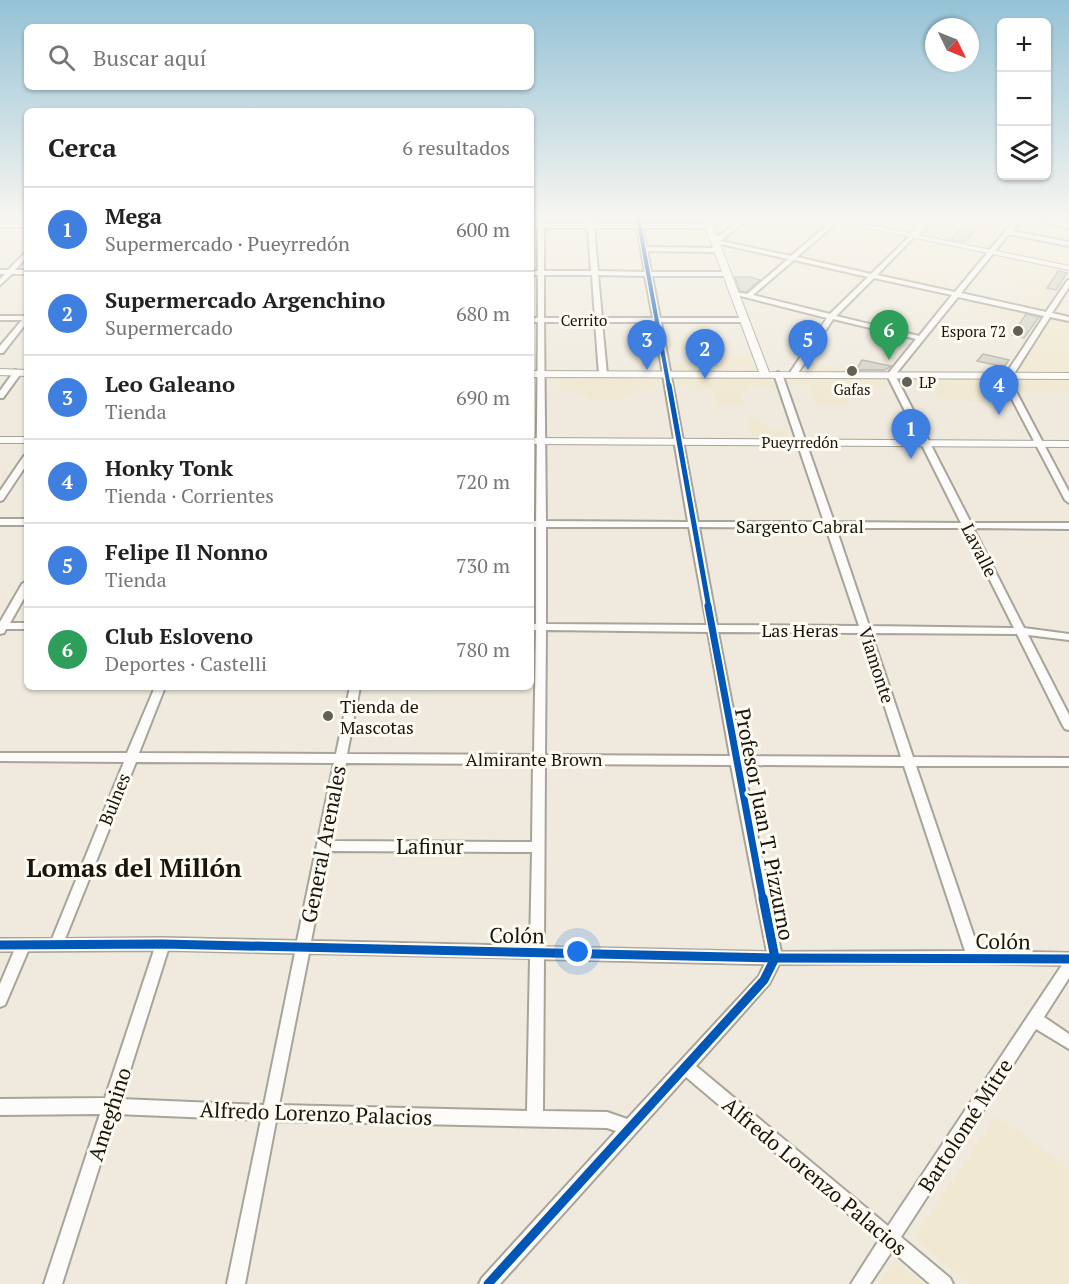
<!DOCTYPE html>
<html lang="es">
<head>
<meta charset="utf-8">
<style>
	:root { --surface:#fff; --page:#f2f2f2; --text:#222; --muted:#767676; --line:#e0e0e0; --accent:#0b8043 }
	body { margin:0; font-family:"PT Serif",serif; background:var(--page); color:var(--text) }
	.controls { position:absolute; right:18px; top:18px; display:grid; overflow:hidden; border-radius:9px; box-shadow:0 2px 4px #0004 }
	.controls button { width:54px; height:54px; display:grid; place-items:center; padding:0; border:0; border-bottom:2px solid var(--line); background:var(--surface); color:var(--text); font:30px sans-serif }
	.compass { position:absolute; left:925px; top:18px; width:54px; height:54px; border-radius:50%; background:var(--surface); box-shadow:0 2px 4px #0004; rotate:133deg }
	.you { position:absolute; left:578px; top:952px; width:21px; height:21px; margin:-15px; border:4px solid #fff; border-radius:50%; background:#1a73e8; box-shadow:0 0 0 9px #1a73e833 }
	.badge { display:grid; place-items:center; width:39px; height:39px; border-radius:50%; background:var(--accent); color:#fff; font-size:20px; font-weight:700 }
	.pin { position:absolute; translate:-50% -50px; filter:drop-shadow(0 2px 3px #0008) }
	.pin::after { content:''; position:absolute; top:32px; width:21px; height:18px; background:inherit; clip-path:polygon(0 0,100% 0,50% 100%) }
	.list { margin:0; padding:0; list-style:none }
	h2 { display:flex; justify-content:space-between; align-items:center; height:78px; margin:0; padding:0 24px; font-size:26px }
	h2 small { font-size:20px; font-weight:400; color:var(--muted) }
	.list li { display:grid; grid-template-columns:39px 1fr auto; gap:18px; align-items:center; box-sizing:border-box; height:84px; padding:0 24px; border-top:2px solid var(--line) }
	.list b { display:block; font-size:22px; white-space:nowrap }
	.list p { margin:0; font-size:20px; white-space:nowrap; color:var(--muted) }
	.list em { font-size:20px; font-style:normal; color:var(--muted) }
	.icon { flex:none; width:33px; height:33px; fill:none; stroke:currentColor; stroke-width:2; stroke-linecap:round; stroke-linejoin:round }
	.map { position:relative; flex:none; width:1069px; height:1284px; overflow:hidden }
	.search { position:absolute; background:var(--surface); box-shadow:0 2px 4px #0004; left:24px; top:24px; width:510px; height:66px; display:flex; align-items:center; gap:15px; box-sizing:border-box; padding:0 21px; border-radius:9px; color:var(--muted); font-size:22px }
	.panel { position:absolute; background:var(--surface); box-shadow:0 2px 4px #0004; left:24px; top:108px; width:510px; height:582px; border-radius:9px }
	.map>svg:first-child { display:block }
</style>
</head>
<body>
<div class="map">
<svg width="1069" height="1284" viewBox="0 0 1069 1284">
	<rect width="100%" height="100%" fill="#efeadd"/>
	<g fill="#f0e8d1">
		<path d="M752 218H810L831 223 823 230 805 227 794 230Z"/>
		<path d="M844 218H912L924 221 911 233Z"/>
		<path d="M975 219 1010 226 992 248 989 249 918 234 929 222 965 229Z"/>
		<path d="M837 224 904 238 905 240 900 244 884 241 876 248 854 243 841 240 847 233 830 230Z"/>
		<path d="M687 227 707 228 714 248H701L700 244H691Z"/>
		<path d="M911 241H914L986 256 978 265 948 259 943 264 924 260 928 255 903 249Z"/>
		<path d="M1004 242 1069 253V265L999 251 998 249Z"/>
		<path d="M722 243 788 259 784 264 762 259 756 263 728 248 720 247 719 244Z"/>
		<path d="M801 253 833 258 838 253 845 255 841 259 847 261 840 267 802 259 799 255Z"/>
		<path d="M991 258 1066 272 1069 275 1047 311 1017 307 1028 293 1013 289 1019 281 979 272Z"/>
		<path d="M795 260 866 276 867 278 862 282 840 277 845 272 832 269 817 282 803 278 811 271 790 263Z"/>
		<path d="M918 269 935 273 932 277 959 287 954 292 878 275 882 270 903 274 907 270 915 272Z"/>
		<path d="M967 298 1042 315 1043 317 1035 327 1020 323 973 310 976 305 964 302Z"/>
		<path d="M1052 317 1069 320V373H1021L1018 372Z"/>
		<path d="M669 341H708L710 350H670Z"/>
		<path d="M692 356H751L756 371 674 370 673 363H692Z"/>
		<path d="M806 362 832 367 856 370 855 373H802L799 371Z"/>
		<path d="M660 377 662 383H655L656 389 631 391 632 395H623V399H588V395H579L578 391H561L560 381H546L549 378Z"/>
		<path d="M786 377H890L892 386 865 387V390H856L858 397H846L849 405H817L809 385 786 384 784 378Z"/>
		<path d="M678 378H769L772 379 775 388H747L748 393H741L743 406H717L713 389H694L692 385H678Z"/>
		<path d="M903 378 994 379 998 380 1001 386H994L996 390 980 391 985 402H969L967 399H940L930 386 902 384Z"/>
		<path d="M1017 379H1069V393L1019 391 1014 380Z"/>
		<path d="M748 420H758L759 424H768L770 430 787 429 788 437 754 439Z"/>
		<path d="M996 1116 1069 1167V1284H969L918 1241 916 1235Z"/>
		<path d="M892 1264 900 1265 923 1284H879Z"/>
	</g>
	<g fill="#d3d3c8" stroke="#b1b0a7" stroke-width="1.5">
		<path d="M961 228 975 231 965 242 951 240Z"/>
		<path d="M1058 271 1067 273 1056 290 1047 288Z"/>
		<path d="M735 277H750L760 280 746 292 740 291Z"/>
		<path d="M1026 314 1039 317 1024 338 1012 335Z"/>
		<path d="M983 354 1009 360 1004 367 977 361Z"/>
		<path d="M862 360 891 366 885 370H856Z"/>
	</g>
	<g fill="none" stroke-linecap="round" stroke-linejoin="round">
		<g stroke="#a8a49a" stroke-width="4">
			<g id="street">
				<path d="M538 218H544V224H588L587 218H593V224H636L635 218H641L642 224H709L712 226 709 228H643L646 247 716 248 719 250 716 252 647 251 651 272H726L729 274 726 276H652L660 318H744L747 320 744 322H661L698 522H824L774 374 778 372 782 374 834 522 961 523 887 375 916 339 833 319 796 376H790L789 374 827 318 733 294V292L747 294 788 259 712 242 711 238C726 236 734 218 750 218L720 241 791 256 835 218H842L797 257 871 274 912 234 915 236 914 237 877 275 955 292 1016 218H1022L1012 231 1069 242V246L1009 234 961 293 1046 312 1067 281 1069 280V287L1052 313 1069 317V321L1050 317 1010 380 1069 492V503L1065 500 1002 380 1044 316 958 297 895 375 971 523H1069V529L973 528 1024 628 1069 634V640L1028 635 1069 715V730L1065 729 1063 726 1017 634 871 633 913 757 1069 758V766H916L979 951 1069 953V978L1044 1017 1069 1034V1049L1036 1029 901 1237 950 1278 953 1284H930L892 1251 870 1284H851L879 1240 686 1077 500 1284H479L482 1278 616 1131 607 1128 276 1121 245 1284H227L261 1120 116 1114 62 1284H44L100 1114 0 1115V1099L105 1098 154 950 28 951 5 1005 0 1007V984L14 951H0V939H52L124 762 0 761V753H127L155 687H165L139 753 336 754 350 687H360L347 754 534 755 536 630H531V624H536V527H531V521H536L538 322H531V318H538V275H531V271H538V228H531V224H538ZM544 228H588L591 271H544ZM594 228H637L645 272 598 271ZM794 260 868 277 830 314 753 295ZM544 275H592L595 318H544ZM598 275 645 276 653 318H602ZM874 278 952 295 919 336 836 316ZM544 322H595L599 374 603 376 607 374 602 322H654L688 522 546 521ZM546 527H689L707 625 546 624ZM699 527 826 528 859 626 717 625ZM836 528H964L1014 628 869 626ZM546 630 708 632 730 756 545 755ZM718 632 861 633 901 757 742 756ZM136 762 334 763 297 941 163 938 65 939ZM346 763 533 764 532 842 331 841ZM545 764 731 765 767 952 544 947ZM743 765 904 766 965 951 781 952ZM329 851 532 852 530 946 311 941ZM168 950 295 953 264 1105 121 1099ZM309 953 530 958 527 1111 279 1105ZM544 959 765 964 759 976 627 1119 607 1112 543 1111ZM974 963 1062 965 888 1226 696 1066 769 984 779 964Z"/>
				<path d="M1027 218H1040L1069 224V228Z"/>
				<rect x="0" y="223" width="27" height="4"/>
				<path d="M27 251V257L15 270H27V274H12L0 285V279L5 274H0V270H8Z"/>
				<path d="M0 316H27V322L3 353H0V346L22 320H0Z"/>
				<path d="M15 370 22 372 3 398H0V391Z"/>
				<path d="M27 455V464L3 500 0 501V491L24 456Z"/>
				<rect x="0" y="519" width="27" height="6"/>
				<path d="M27 581V593L10 623H27V629H6L4 633 0 634V622L22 584Z"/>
			</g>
		</g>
		<g stroke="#a8a49a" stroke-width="2">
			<g id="secondary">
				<path d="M702 218H710L769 372 1069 373V379L531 377V371L759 372Z"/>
				<path d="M820 218H836L910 233 925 218H934L918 235 1069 266V270Z"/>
				<path d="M0 369 27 370V376L0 375Z"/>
				<rect x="0" y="437" width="27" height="6"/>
				<path d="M531 438 1069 441V447L531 444Z"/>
			</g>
		</g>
		<use href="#street" fill="#fdfcfa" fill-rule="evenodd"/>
		<use href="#secondary" fill="#fdfcfa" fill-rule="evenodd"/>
		<g stroke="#fefbf2" stroke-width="6">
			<path id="cycleway-far3" d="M638 218 669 387"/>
		</g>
		<g stroke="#fefbf2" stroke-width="8">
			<path id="cycleway-far2" d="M669 385 709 608"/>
		</g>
		<g stroke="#fefbf2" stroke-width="10">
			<path id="cycleway-far1" d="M708 606 763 900"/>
		</g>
		<g stroke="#fefbf2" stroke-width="13">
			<g id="cycleway">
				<path d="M0 945 163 944 775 958 1069 959"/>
				<path d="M488 1284 764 980 775 958 763 898"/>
			</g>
		</g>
		<use href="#cycleway-far3" stroke="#0057b8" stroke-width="4"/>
		<use href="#cycleway-far2" stroke="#0057b8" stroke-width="5"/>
		<use href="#cycleway-far1" stroke="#0057b8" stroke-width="7"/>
		<use href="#cycleway" stroke="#0057b8" stroke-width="9"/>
	</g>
	<linearGradient id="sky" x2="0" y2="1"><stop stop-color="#95c2d6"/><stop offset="0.55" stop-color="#f8f6f0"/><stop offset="1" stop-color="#f8f6f0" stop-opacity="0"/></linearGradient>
	<rect width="1069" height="398" fill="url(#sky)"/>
	<g fill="#636056" stroke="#fefbf2" stroke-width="2">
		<circle cx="1018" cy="331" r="6"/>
		<circle cx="852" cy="371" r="6"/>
		<circle cx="907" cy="382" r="6"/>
		<circle cx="328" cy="716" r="6"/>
	</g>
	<g text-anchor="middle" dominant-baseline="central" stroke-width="6" stroke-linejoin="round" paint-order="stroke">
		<g font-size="15" fill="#18150d" stroke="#fefbf2">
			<text x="584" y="320">Cerrito</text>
			<text x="800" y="442">Pueyrredón</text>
		</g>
		<g font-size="15" fill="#18150d" stroke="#fefbf2" text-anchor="end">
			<text x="1006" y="331">Espora 72</text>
			<text x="919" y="382" text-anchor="start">LP</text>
			<text x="852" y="389" text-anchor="middle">Gafas</text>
		</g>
		<g font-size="18" fill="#18150d" stroke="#fefbf2">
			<text x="800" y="526">Sargento Cabral</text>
			<text transform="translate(980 550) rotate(63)">Lavalle</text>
			<text x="800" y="630">Las Heras</text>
			<text transform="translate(877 665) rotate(72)">Viamonte</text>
			<text x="534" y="759">Almirante Brown</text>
			<text transform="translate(114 799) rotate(-68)">Bulnes</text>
		</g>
		<g font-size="18" fill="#18150d" stroke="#fefbf2" text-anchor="start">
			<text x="340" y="706">Tienda de<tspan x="340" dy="21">Mascotas</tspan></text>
		</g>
		<g font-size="21" fill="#18150d" stroke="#fefbf2">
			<text transform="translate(765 824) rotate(79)">Profesor Juan T. Pizzurno</text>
			<text transform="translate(323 844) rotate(-79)">General Arenales</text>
			<text x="430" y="846">Lafinur</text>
			<text transform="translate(517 935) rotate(1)">Colón</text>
			<text transform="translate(1003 941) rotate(1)">Colón</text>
			<text transform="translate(316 1113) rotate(2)">Alfredo Lorenzo Palacios</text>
			<text transform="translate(109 1114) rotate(-72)">Ameghino</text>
			<text transform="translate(965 1125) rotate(-57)">Bartolomé Mitre</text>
			<text transform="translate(815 1176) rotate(40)">Alfredo Lorenzo Palacios</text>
		</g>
		<g font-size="26" font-weight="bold" fill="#18150d" stroke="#fefbf2">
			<text x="134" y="867">Lomas del Millón</text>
		</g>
	</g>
</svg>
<div class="controls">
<button>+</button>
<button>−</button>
<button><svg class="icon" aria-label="layers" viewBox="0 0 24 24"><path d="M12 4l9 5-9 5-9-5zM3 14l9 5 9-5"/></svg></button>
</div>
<svg class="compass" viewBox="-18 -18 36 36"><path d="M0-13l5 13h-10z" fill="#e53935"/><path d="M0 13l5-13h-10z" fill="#767676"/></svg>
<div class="you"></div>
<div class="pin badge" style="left:911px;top:459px;background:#3f7fe0">1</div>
<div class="pin badge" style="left:705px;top:379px;background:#3f7fe0">2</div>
<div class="pin badge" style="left:647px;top:370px;background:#3f7fe0">3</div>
<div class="pin badge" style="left:999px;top:415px;background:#3f7fe0">4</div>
<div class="pin badge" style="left:808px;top:370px;background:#3f7fe0">5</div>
<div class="pin badge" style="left:889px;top:360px;background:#2e9e5b">6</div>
<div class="search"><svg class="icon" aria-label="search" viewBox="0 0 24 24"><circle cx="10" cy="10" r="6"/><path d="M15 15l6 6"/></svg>Buscar aquí</div>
<section class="panel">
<h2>Cerca<small>6 resultados</small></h2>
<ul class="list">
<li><span class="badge" style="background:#3f7fe0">1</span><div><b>Mega</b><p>Supermercado · Pueyrredón</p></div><em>600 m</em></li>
<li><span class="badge" style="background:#3f7fe0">2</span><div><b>Supermercado Argenchino</b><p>Supermercado</p></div><em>680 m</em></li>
<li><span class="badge" style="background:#3f7fe0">3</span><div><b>Leo Galeano</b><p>Tienda</p></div><em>690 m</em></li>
<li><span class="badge" style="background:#3f7fe0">4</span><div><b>Honky Tonk</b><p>Tienda · Corrientes</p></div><em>720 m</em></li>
<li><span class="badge" style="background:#3f7fe0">5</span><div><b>Felipe Il Nonno</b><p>Tienda</p></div><em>730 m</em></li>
<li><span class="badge" style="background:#2e9e5b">6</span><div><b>Club Esloveno</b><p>Deportes · Castelli</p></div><em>780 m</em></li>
</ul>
</section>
</div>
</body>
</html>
